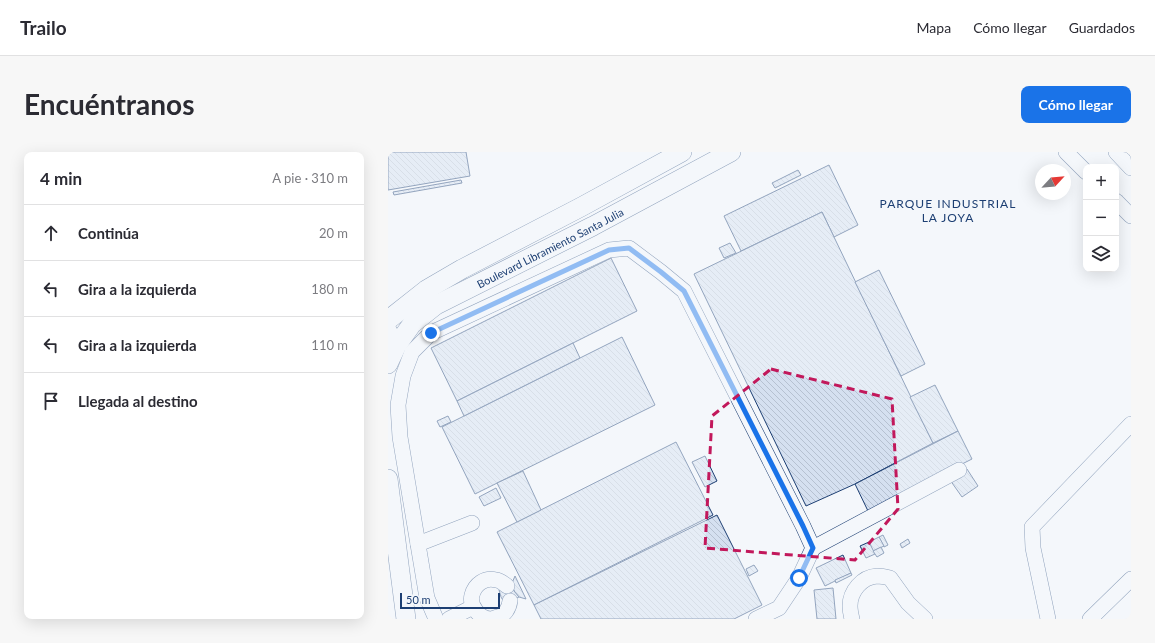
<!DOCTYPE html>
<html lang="es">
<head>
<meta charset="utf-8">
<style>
	:root { --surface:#fff; --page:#f7f7f7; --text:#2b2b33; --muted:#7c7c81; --line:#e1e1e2; --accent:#1a73e8 }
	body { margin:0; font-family:Lato,sans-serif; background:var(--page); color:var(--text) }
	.controls { position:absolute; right:12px; top:12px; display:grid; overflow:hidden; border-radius:8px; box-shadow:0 4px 16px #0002 }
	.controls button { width:36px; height:36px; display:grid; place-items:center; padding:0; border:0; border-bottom:1px solid var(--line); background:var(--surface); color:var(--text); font:20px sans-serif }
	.compass { position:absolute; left:647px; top:12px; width:36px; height:36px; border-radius:50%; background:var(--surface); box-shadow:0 4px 16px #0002; rotate:64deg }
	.scale { position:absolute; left:12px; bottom:10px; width:100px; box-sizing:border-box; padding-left:4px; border:2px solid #1d3f73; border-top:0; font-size:11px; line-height:14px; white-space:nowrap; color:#1d3f73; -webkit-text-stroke:3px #f4f7fb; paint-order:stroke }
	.stop { position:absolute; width:12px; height:12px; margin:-9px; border:3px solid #1a73e8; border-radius:50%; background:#fff }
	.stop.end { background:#1a73e8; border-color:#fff; box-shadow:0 1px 4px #0008 }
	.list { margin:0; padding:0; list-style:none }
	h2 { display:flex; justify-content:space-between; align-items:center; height:52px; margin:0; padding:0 16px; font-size:17px }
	h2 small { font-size:13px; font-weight:400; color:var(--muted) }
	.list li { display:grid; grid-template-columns:26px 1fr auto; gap:12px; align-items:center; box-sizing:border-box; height:56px; padding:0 16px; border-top:1px solid var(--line) }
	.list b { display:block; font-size:15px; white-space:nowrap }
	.list em { font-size:13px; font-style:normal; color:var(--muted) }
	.icon { flex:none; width:22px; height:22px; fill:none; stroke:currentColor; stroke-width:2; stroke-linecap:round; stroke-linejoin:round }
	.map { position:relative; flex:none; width:743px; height:467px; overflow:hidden; border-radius:8px }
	header { display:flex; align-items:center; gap:24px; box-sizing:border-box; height:56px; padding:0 20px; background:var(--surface); border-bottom:1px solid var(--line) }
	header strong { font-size:19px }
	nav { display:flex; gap:22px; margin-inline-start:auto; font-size:14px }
	.intro { display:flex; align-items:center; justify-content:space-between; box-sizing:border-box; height:96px; padding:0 24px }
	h1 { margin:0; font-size:28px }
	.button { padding:10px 18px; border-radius:8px; background:var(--accent); color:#fff; font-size:14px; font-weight:700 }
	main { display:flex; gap:24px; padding:0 24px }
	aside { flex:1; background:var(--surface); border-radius:8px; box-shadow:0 4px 16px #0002 }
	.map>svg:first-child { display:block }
</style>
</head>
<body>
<header>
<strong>Trailo</strong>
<nav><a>Mapa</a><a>Cómo llegar</a><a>Guardados</a></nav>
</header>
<div class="intro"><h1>Encuéntranos</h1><a class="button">Cómo llegar</a></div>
<main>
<aside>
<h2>4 min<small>A pie · 310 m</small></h2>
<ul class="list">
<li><svg class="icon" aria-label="ahead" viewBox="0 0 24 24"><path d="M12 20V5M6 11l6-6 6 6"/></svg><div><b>Continúa</b></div><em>20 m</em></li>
<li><svg class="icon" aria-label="left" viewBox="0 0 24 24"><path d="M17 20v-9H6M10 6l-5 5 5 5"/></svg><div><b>Gira a la izquierda</b></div><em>180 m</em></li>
<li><svg class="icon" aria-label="left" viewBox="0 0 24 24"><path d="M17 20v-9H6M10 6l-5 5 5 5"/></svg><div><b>Gira a la izquierda</b></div><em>110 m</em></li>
<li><svg class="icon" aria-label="arrive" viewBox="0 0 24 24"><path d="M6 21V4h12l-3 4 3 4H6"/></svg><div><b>Llegada al destino</b></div></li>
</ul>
</aside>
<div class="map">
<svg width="743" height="467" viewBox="0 0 743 467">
	<defs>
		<pattern id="building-back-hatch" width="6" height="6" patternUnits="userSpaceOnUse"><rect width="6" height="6" fill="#d5e0f0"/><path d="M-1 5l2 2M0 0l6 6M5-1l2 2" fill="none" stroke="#b6c1d1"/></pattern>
	</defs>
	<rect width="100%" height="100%" fill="#f4f7fb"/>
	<g fill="url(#building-back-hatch)" stroke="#1d3f73">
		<path d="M0 0H78L82 24 0 38Z"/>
		<path d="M441 13 470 73 446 85 434 60 353 99 336 64Z"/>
		<path d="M410 18 413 23 387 36 384 31Z"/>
		<path d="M73 28 74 31 6 43 5 40Z"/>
		<path d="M434 60 545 291 467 332 418 354 306 122Z"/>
		<path d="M342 91 348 101 336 106 331 96Z"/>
		<path d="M223 106 249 159 69 249 43 196Z"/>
		<path d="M491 118 537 212 513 224 467 130Z"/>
		<path d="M234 185 267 253 87 342 54 275Z"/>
		<path d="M185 191 192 206 76 264 69 249Z"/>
		<path d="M547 233 570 279 545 291 522 245Z"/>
		<path d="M60 264 63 270 52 275 49 269Z"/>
		<path d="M570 279 584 307 480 359 467 332Z"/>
		<path d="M288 290 325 363 146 453 109 380Z"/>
		<path d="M317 304 329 329 317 335 304 310Z"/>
		<path d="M579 317 590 334 574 345 562 328Z"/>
		<path d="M135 319 153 358 129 370 109 331Z"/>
		<path d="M108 336 113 346 96 354 91 345Z"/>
		<path d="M329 363 374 453 346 467H153L146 453Z"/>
		<path d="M495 383 500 393 496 395 491 385Z"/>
		<path d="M491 385 496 394 485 399 481 390Z"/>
		<path d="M520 387 522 391 514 396 512 392Z"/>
		<path d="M481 390 487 402 478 406 472 394Z"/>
		<path d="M493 395 496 401 489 405 485 399Z"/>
		<path d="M455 403 463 421 437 434 428 416Z"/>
		<path d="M366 413 370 419 361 424 358 417Z"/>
		<path d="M463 421 464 423 448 431 447 428Z"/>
		<path d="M127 424 138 447 131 445 126 439 124 431Z"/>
		<path d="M124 431 126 439 131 445 117 452 113 445 111 438Z"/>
		<path d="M445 436 448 467H429L426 438Z"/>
	</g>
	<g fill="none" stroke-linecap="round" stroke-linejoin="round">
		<g stroke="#1d3f73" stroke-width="16">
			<g id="minor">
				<path d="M678 0 698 20"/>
				<path d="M728 0 743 16"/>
				<path d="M728 49 743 64"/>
				<path d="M0 176 9 193"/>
				<path d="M30 392 84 371"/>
				<path d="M425 396 571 318"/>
				<path d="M119 434C116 432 112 428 108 428 97 425 87 432 84 443 81 454 92 467 103 467 106 467 107 465 110 465 117 463 121 456 122 449"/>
				<path d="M48 467 39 446 12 285 10 253 15 224 24 200 43 181 221 98 241 96 273 120 296 139 415 374 425 396 411 426 391 456 368 467"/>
				<path d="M61 467 85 455"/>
				<path d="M464 467C463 463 462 458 462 454 462 439 474 425 489 424 493 424 498 425 502 426L520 451 537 467"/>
				<path d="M660 467 645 396 644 375 743 272"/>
				<path d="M702 467 743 427"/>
			</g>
		</g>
		<g stroke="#1d3f73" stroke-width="20">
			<g id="major">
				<path d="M0 168 38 138 74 117 193 55 294 0"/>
				<path id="s1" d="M0 212 9 193 24 172 48 153 205 74 343 0"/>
				<path d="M0 327 18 467"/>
			</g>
		</g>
		<use href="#minor" stroke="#f4f7fb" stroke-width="15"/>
		<use href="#major" stroke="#f4f7fb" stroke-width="19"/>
	</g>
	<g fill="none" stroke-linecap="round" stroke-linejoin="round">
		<path stroke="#1a73e8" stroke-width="5" d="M43 181 221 98 241 96 273 120 296 139 415 374 425 396 411 426"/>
	</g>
	<path d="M0 0H743V467H0ZM383 217 504 247 510 357 467 408 317 396 324 264Z" fill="#f4f7fb" fill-opacity=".55" fill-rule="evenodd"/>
	<path fill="none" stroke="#c2185b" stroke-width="3" stroke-dasharray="8 5" stroke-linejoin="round" d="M383 217 504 247 510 357 467 408 317 396 324 264Z"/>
	<g text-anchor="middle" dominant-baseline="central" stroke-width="3" stroke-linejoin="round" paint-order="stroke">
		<g font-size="11" fill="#1d3f73" stroke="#f4f7fb">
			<text stroke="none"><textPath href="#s1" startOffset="205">Boulevard Libramiento Santa Julia</textPath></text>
		</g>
		<g font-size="12" letter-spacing="1" fill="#1d3f73" stroke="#f4f7fb">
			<text x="560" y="51">PARQUE INDUSTRIAL<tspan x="560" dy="14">LA JOYA</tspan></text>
		</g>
	</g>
</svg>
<div class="controls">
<button>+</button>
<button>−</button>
<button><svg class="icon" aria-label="layers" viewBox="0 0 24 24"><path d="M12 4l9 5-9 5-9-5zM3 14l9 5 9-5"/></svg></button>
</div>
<svg class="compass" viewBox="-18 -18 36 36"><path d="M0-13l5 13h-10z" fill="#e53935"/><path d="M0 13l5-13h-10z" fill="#7c7c81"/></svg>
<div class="scale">50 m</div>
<div class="stop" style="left:411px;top:426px"></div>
<div class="stop end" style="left:43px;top:181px"></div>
</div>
</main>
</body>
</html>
